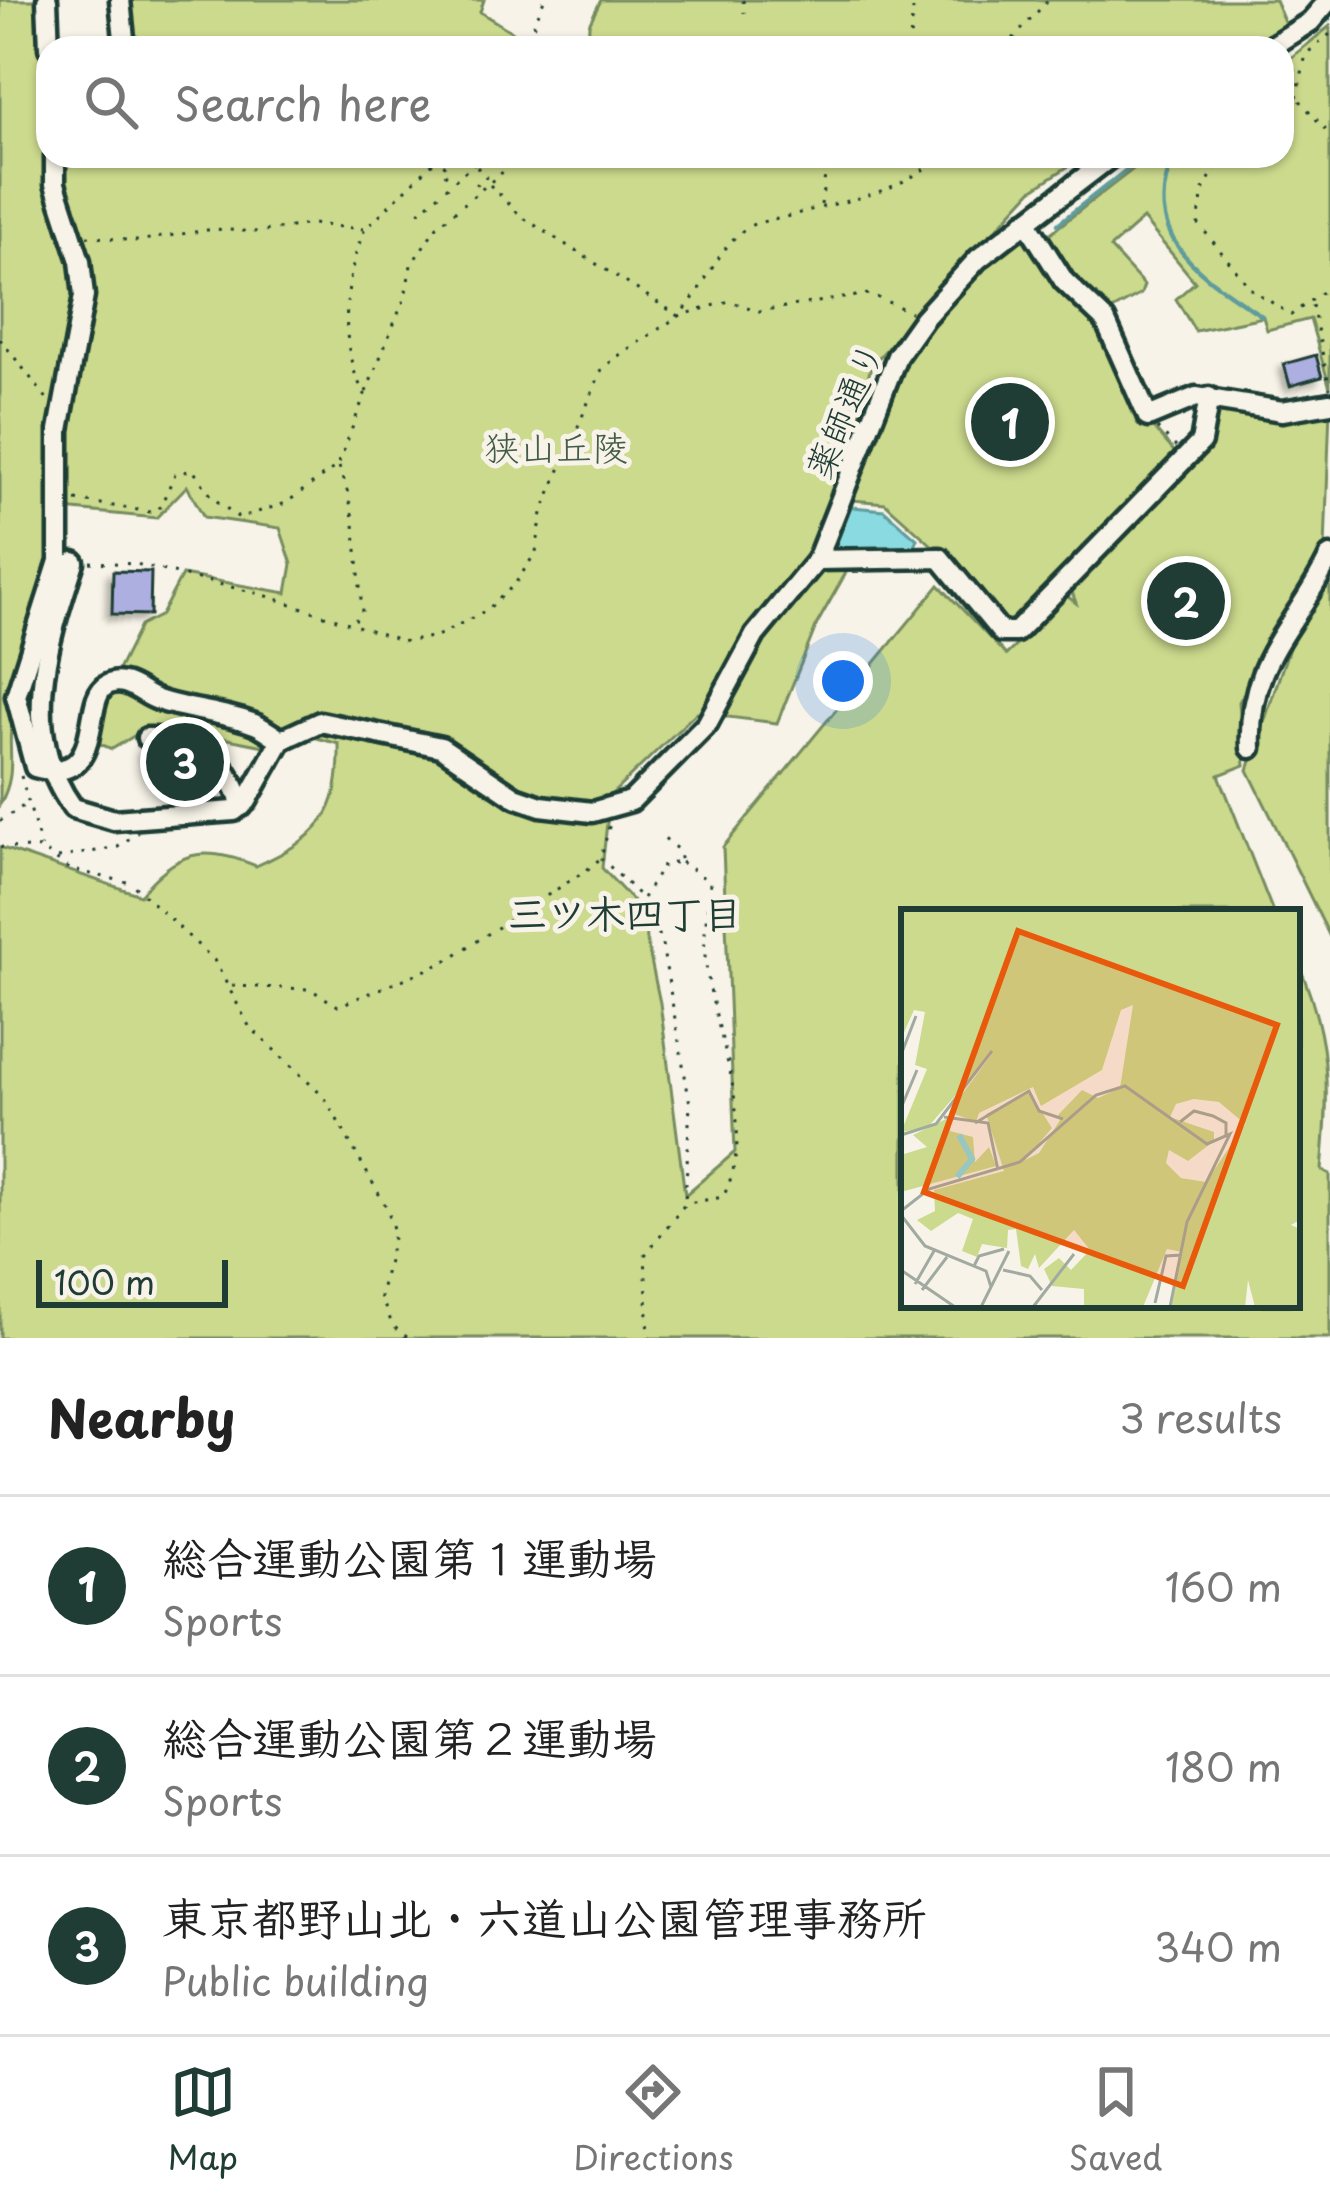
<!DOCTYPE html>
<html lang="en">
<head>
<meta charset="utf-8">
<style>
	:root { --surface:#fff; --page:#f2f2f2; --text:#222; --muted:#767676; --line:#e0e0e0; --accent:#1f3d34 }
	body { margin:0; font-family:"Playpen Sans","Klee One",sans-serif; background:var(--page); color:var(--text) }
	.scale { position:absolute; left:36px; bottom:30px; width:192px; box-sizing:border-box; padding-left:12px; border:6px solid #1f3d34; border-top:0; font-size:33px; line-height:42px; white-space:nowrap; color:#1f3d34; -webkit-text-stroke:9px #f7f3e8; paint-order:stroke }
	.you { position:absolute; left:843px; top:681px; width:42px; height:42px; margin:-30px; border:9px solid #fff; border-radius:50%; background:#1a73e8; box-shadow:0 0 0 18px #1a73e833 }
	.badge { display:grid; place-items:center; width:78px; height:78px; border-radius:50%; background:var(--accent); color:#fff; font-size:39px; font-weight:700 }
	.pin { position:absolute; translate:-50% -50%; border:6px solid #fff; box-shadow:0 3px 12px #0006 }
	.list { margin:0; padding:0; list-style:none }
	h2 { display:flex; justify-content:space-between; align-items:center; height:156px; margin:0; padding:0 48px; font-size:51px }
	h2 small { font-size:39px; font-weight:400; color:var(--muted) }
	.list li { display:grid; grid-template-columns:78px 1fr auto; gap:36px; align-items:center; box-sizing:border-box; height:180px; padding:0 48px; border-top:3px solid var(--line) }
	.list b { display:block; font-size:45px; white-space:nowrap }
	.list p { margin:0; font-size:39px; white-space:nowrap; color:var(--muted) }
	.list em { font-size:39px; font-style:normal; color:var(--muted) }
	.icon { flex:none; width:66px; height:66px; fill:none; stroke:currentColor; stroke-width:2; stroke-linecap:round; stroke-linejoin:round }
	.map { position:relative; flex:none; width:1330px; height:1338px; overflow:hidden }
	.search { position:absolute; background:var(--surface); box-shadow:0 3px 9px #0004; left:36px; right:36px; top:36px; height:132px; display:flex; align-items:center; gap:30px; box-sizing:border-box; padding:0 42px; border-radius:36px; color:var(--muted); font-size:45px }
	.sheet { height:696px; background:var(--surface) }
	nav { display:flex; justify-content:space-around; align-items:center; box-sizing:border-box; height:168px; border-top:3px solid var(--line); background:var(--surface); font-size:33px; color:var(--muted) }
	nav a { display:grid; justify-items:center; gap:6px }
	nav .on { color:var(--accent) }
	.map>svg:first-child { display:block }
</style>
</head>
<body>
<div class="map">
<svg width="1330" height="1338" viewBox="0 0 1330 1338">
	<defs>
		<filter id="shadow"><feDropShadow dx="-5.5" dy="5.5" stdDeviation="3" flood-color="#0004"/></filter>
	</defs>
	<rect width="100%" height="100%" fill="#f7f3e8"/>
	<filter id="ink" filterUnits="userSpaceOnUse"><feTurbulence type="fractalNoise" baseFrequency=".00833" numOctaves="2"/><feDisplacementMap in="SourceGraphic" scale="24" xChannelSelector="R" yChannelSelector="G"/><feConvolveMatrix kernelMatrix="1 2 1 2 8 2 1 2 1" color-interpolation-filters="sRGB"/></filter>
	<g filter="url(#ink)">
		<g fill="#ccda8d" stroke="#768c60" stroke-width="3">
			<path d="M0 0H39L48 156H1084L1032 190 871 366 827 551 848 569 817 624 777 723 696 713 610 796 602 868 640 909 660 1003 685 1195 735 1152 723 847 939 585 1006 655 1067 596 1076 603 1071 589 1209 449V404L1330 407 1325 549 1239 702 1245 765 1219 775 1273 912H904V1305H1297V960C1330 1038 1330 1085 1322 1170L1330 1174V1338H0V847L140 895C176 851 203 844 256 866 321 836 340 816 339 744L302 734 279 749 187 731 144 730 112 749 100 744 99 708 140 626 161 615 182 575 287 593 292 564 280 528 204 517 187 486 156 518 63 509C76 586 34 641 14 714 4 748 20 769 0 804Z"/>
			<path d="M132 0H484L480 12 538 48H133Z"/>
			<path d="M601 0H1275L1285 24 1248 48H588L589 24Z"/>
			<path d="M1330 26V388L1310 319 1267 330 1263 317 1195 331 1176 299 1195 282 1143 219 1110 248 1144 285 1141 294 1109 312 1069 277 1044 238 1150 156H1282V65Z"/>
			<path d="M1021 218 1101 322 1139 411 1178 456 1015 628 1002 627 944 556 885 503 852 500 868 432 939 298Z"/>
			<path d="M1330 577V937L1248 770 1295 630Z"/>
		</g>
		<path fill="#8adbe1" stroke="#5f9c9c" stroke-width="3" d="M842 506 884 510 917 539 912 550 834 549Z"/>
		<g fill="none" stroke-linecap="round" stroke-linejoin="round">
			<g stroke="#5f9c9c" stroke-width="4.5">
				<path d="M1282 53 1330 18"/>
				<path d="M1174 156C1138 239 1200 274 1262 316"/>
				<path d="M1058 224 1144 156"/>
			</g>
		</g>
		<g fill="#adafe0" stroke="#1f3d34" stroke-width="3" filter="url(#shadow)">
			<path d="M1316 355 1322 377 1290 386 1284 364Z"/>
			<path d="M113 571 151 572 150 615 112 614Z"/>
			<path d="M145 751 191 758 214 778 206 775 198 783 162 766 160 773 152 772Z"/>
		</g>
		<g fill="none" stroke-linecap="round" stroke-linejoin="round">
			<g stroke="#1f3d34" stroke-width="27">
				<g id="minor">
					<path d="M47 0 49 48"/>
					<path d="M120 0 125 48"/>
					<path d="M1269 48 1310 22 1329 0"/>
					<path d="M55 156V184L80 261 84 296 59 430V561L16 696 35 767C108 787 80 699 107 685 126 675 142 695 158 700 190 711 226 712 257 725 265 729 273 735 281 740L320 722 441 747 515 797 541 806 592 812 631 801 707 724 755 635 817 560 897 356 924 318 978 259 1112 156"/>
					<path d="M1026 221 1064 281 1105 320 1148 417 1196 397 1282 411 1330 403"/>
					<path d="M817 560 940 558 1001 632H1016L1201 442 1209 397"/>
					<path d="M74 562C48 642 17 731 73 808L114 820 234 811 247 801 281 740"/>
					<path d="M147 738C200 737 226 756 242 806"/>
					<path d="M1251 748C1247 659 1294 631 1330 556"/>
				</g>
			</g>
			<g stroke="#1f3d34" stroke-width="3" stroke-dasharray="3 9" stroke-linecap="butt">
				<path d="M743 0 744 13"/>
				<path d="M524 48 544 0"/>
				<path d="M909 48 914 0"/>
				<path d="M1005 48 1048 0"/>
				<path d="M1282 75 1301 68"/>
				<path d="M1297 97 1306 54 1330 34"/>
				<path d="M1282 109 1297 97 1330 135"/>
				<path d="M446 156 450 161 441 168 451 181"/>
				<path d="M1222 156 1203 190 1198 223 1251 289 1291 315 1330 286"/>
				<path d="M477 167 486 177 477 184 482 190"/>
				<path d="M490 185 522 217 679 316C703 291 719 246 745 229 757 220 775 221 789 216 846 199 894 197 941 156"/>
				<path d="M821 205 826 168 836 156"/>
				<path d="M419 212 479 159"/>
				<path d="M87 236 136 241 214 229 257 232 312 224 363 229"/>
				<path d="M1312 305 1330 389"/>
				<path d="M0 339 48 400"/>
				<path d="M366 392 405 297 411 265 437 226 522 156"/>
				<path d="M1157 428 1176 447"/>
				<path d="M339 467C357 509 358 566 362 612L355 620"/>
				<path d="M76 500 150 512 160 507 175 474 193 470 213 498 239 518 286 503 338 465 365 394C337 350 344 276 365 229L440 156"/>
				<path d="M90 562 136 564 264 595 406 642 437 636 487 610 515 584 536 552 542 513 602 369 622 353 679 316 729 301 759 311 869 294 911 312"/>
				<path d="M21 776 41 847"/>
				<path d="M0 821 25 805"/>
				<path d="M0 847 42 849 69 869 131 883 214 960 249 1026 325 1098 388 1210 394 1233 380 1296 393 1326 408 1338"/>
				<path d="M58 858 118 847 138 832"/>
				<path d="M601 858 640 896 661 939 690 1104 685 1204 645 1255 649 1338"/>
				<path d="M681 862 710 882C709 906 703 929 705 956 712 1033 761 1122 723 1197L688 1203"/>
				<path d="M643 898 664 864 681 862 678 850 661 835"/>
				<path d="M232 986 310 989 338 1006 443 963 588 869 601 858 610 823"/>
			</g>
			<use href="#minor" stroke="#f7f3e8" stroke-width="18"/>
		</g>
	</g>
	<g text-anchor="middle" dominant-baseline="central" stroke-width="10" stroke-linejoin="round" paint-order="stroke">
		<g font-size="36" fill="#1f3d34" stroke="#f7f3e8">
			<text transform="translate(843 409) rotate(-67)">薬師通り</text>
		</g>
		<g font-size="36" fill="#425c46" stroke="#f7f3e8">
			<text x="556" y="446">狭山丘陵</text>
		</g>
		<g font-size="39" font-weight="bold" fill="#1f3d34" stroke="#f7f3e8">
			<text x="625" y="911">三ツ木四丁目</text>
		</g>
	</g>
	<g transform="translate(901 909)">
		<rect width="399" height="399" fill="#f7f3e8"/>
		<path d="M0 1H399V311L390 316 399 320V398H354L347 371 344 398H270L281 343 266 340 242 398H183V380L151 377 143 360 158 349 170 361 189 341 173 321 138 359 134 345 127 360 120 357 115 320 107 321 106 339 81 335 76 348 61 342 72 310 57 304 30 322 16 311 34 302 33 281 103 262 85 205 128 183 151 219 124 251 138 244 159 211 157 206 181 181 197 189 219 179 232 96 220 101 201 161 140 197 132 178 78 204 75 213 48 203 93 142 27 218 0 223 26 160 14 156 24 103 13 101 0 130ZM293 190 318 193 344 215 305 273 280 269 265 254 268 241 287 252 313 232V223L269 208 275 195ZM51 207 49 222 72 228 74 253 88 238 95 257 0 283V246L26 238 12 226Z" fill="#ccda8d" fill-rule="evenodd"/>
		<path fill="none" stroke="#8adbe1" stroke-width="6" d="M56 268 71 250 58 226"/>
		<path fill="none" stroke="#a1aaa0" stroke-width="3" d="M0 146 15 107M0 199 16 161M43 208 87 214 97 261M279 213 293 202 312 207 325 214V226M74 214 128 182 138 202 162 210M0 226 35 215 91 142M0 302 28 280 119 253 195 186 224 177 306 235 329 225 286 313 269 398M0 306 24 337 85 362 90 378M73 357 78 347 103 340M0 361 54 398M102 361 129 367 141 381M14 375 33 342M21 381 46 348M254 394 265 347 281 346M80 398 108 342M132 398 173 345"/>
		<path fill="#e8590c" fill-opacity="0.15" stroke="#e8590c" stroke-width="6" d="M117 22 376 116 282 377 23 283Z"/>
		<rect width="399" height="399" fill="none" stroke="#1f3d34" stroke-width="6"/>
	</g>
</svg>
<div class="scale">100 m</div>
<div class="you"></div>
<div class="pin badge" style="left:1010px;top:422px">1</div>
<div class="pin badge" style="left:1186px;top:601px">2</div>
<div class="pin badge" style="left:185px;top:762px">3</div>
<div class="search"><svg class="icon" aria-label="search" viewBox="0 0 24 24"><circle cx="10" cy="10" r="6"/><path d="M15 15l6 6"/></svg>Search here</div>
</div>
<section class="sheet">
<h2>Nearby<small>3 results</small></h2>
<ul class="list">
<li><span class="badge">1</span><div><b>総合運動公園第１運動場</b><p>Sports</p></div><em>160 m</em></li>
<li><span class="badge">2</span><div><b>総合運動公園第２運動場</b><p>Sports</p></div><em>180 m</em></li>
<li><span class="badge">3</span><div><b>東京都野山北・六道山公園管理事務所</b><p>Public building</p></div><em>340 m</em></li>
</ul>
</section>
<nav>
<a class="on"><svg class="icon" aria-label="map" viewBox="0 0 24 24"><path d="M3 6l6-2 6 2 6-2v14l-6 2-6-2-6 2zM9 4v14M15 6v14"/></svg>Map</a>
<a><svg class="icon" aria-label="directions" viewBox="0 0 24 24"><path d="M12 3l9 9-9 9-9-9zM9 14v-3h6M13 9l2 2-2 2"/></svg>Directions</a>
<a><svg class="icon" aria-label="saved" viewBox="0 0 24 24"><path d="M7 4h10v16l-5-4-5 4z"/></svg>Saved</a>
</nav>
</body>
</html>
